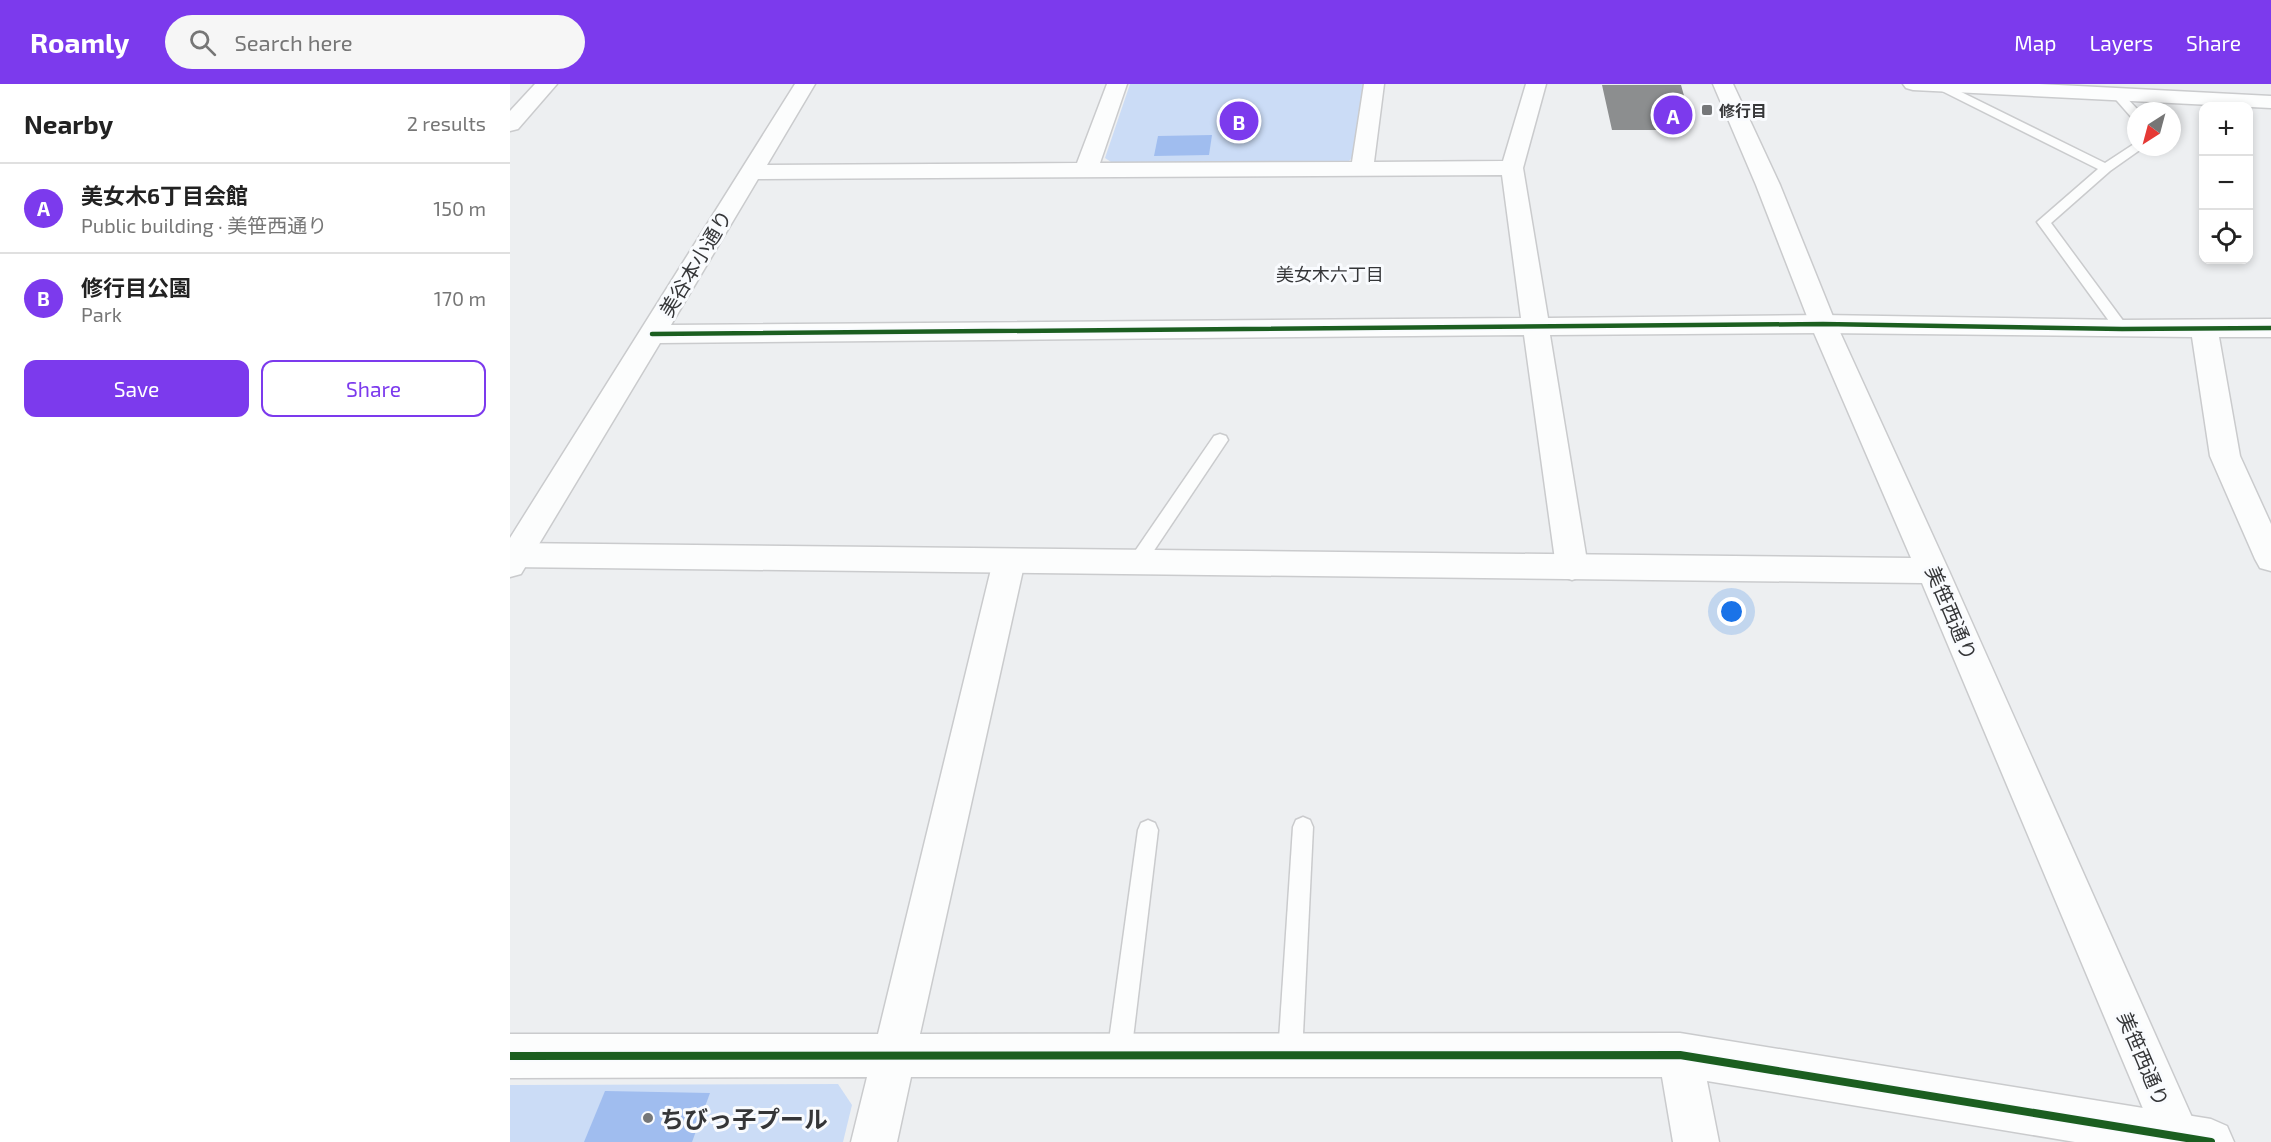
<!DOCTYPE html>
<html lang="en">
<head>
<meta charset="utf-8">
<style>
	:root { --surface:#fff; --page:#f6f6f6; --text:#222; --muted:#767676; --line:#e0e0e0; --accent:#7c3aed }
	body { margin:0; font-family:"Exo 2","Noto Sans JP",sans-serif; background:var(--page); color:var(--text) }
	.controls { position:absolute; right:18px; top:18px; display:grid; overflow:hidden; border-radius:12px; box-shadow:0 3px 9px #0003 }
	.controls button { width:54px; height:54px; display:grid; place-items:center; padding:0; border:0; border-bottom:2px solid var(--line); background:var(--surface); color:var(--text); font:30px sans-serif }
	.compass { position:absolute; left:1617px; top:18px; width:54px; height:54px; border-radius:50%; background:var(--surface); box-shadow:0 3px 9px #0003; rotate:216deg }
	.you { position:absolute; left:1222px; top:528px; width:21px; height:21px; margin:-15px; border:4px solid #fff; border-radius:50%; background:#1a73e8; box-shadow:0 0 0 9px #1a73e833 }
	.badge { display:grid; place-items:center; width:39px; height:39px; border-radius:50%; background:var(--accent); color:#fff; font-size:20px; font-weight:700 }
	.pin { position:absolute; translate:-50% -50%; border:3px solid #fff; box-shadow:0 2px 6px #0006 }
	.list { margin:0; padding:0; list-style:none }
	h2 { display:flex; justify-content:space-between; align-items:center; height:78px; margin:0; padding:0 24px; font-size:26px }
	h2 small { font-size:20px; font-weight:400; color:var(--muted) }
	.list li { display:grid; grid-template-columns:39px 1fr auto; gap:18px; align-items:center; box-sizing:border-box; height:90px; padding:0 24px; border-top:2px solid var(--line) }
	.list b { display:block; font-size:22px; white-space:nowrap }
	.list p { margin:0; font-size:20px; white-space:nowrap; color:var(--muted) }
	.list em { font-size:20px; font-style:normal; color:var(--muted) }
	.actions { display:flex; gap:12px; padding:18px 24px }
	.actions a { flex:1; padding:14px 0; border:2px solid var(--accent); border-radius:12px; text-align:center; font-size:21px; color:var(--accent) }
	.actions .main { background:var(--accent); color:#fff }
	.icon { flex:none; width:33px; height:33px; fill:none; stroke:currentColor; stroke-width:2; stroke-linecap:round; stroke-linejoin:round }
	.map { position:relative; flex:none; width:1761px; height:1058px; overflow:hidden }
	header { display:flex; align-items:center; gap:36px; box-sizing:border-box; height:84px; padding:0 30px; background:var(--accent); color:#fff }
	header strong { font-size:28px }
	nav { display:flex; gap:33px; margin-inline-start:auto; font-size:21px }
	.search { width:420px; height:54px; background:var(--page); display:flex; align-items:center; gap:15px; box-sizing:border-box; padding:0 21px; border-radius:33px; color:var(--muted); font-size:22px }
	main { display:flex }
	aside { flex:1; background:var(--surface) }
	.map>svg:first-child { display:block }
</style>
</head>
<body>
<header>
<strong>Roamly</strong>
<div class="search"><svg class="icon" aria-label="search" viewBox="0 0 24 24"><circle cx="10" cy="10" r="6"/><path d="M15 15l6 6"/></svg>Search here</div>
<nav><a>Map</a><a>Layers</a><a>Share</a></nav>
</header>
<main>
<aside>
<h2>Nearby<small>2 results</small></h2>
<ul class="list">
<li><span class="badge">A</span><div><b>美女木6丁目会館</b><p>Public building · 美笹西通り</p></div><em>150 m</em></li>
<li><span class="badge">B</span><div><b>修行目公園</b><p>Park</p></div><em>170 m</em></li>
</ul>
<div class="actions"><a class="main">Save</a><a>Share</a></div>
</aside>
<div class="map">
<svg width="1761" height="1058" viewBox="0 0 1761 1058">
	<rect width="100%" height="100%" fill="#edeff1"/>
	<g fill="#cbdcf6">
		<path d="M620 0H856L843 73 837 79 604 80 595 74Z"/>
		<path d="M328 1000 342 1021 333 1058H0V1001Z"/>
	</g>
	<g fill="#a0bdef">
		<path d="M702 51 699 71 644 72 648 52Z"/>
		<path d="M95 1007H96L200 1009 182 1058H74Z"/>
	</g>
	<path fill="#8c8e8f" d="M1092 1H1171L1182 40 1146 42 1148 46H1102Z"/>
	<g fill="none" stroke-linecap="round" stroke-linejoin="round">
		<g stroke="#cacbcd" stroke-width="3">
			<g id="lane">
				<path d="M1423 0H1435L1595 79 1624 60H1626V63H1634L1600 87 1541 139 1617 242 1619 245 1617 248H1607L1527 138 1588 85 1424 3Z"/>
				<path d="M1607 7 1611 8 1629 27H1626V35L1622 34 1601 10Z"/>
				<path d="M710 350 716 352 718 356 633 483 627 485 621 483 618 478 621 473 704 352Z"/>
				<path d="M793 733 800 736 803 743 792 971 788 979 780 983 772 979 768 971 783 743 786 736Z"/>
				<path d="M638 736 645 739 648 746 621 971 617 979 609 983 601 979 597 971 628 746 631 739Z"/>
			</g>
		</g>
		<g stroke="#cacbcd" stroke-width="3">
			<g id="street">
				<path d="M285 0H305L257 81 567 79 597 0H617L590 79 842 78 854 0H874L864 78 993 77 1016 0H1036L1013 84 1038 234 1313 231 1612 236 1761 235V253H1709L1730 372 1761 440V487L1750 484 1745 475 1700 372 1682 253 1313 249 1040 251 1078 483 1073 492 1062 496 1051 492 1046 483 1014 251 150 259 11 490 0 493V454ZM992 91 1011 234 161 241 248 95Z"/>
				<path d="M1393 0H1529L1761 12V24L1403 6 1396 4Z"/>
				<path d="M499 465 510 468 515 477 410 950 1170 949 1701 1035 1717 1042 1724 1058H1565L1197 997 1209 1058H1163L1152 993H401L387 1058H341L357 993 0 994V950H368L483 477 488 468Z"/>
			</g>
		</g>
		<g stroke="#cacbcd" stroke-width="3">
			<path id="secondary" d="M1203 0H1223L1270 101 1324 235 1439 487 1693 1058H1647L1412 499 0 483V459L1401 474 1298 235 1246 101Z"/>
		</g>
		<g stroke="#cacbcd" stroke-width="3">
			<path id="highway" d="M25 0H47L8 45 0 47V27Z"/>
		</g>
		<use href="#lane" fill="#fcfdfd" fill-rule="evenodd"/>
		<use href="#street" fill="#fcfdfd" fill-rule="evenodd"/>
		<use href="#secondary" fill="#fcfdfd" fill-rule="evenodd"/>
		<use href="#highway" fill="#fcfdfd" fill-rule="evenodd"/>
		<g stroke="#f9fbfe" stroke-width="8">
			<path id="cycleway-far1" d="M142 250 1313 240 1612 245 1761 244"/>
		</g>
		<g stroke="#f9fbfe" stroke-width="11">
			<path id="cycleway" d="M0 972 1170 971 1701 1058"/>
		</g>
		<use href="#cycleway-far1" stroke="#1b5e20" stroke-width="4.5"/>
		<use href="#cycleway" stroke="#1b5e20" stroke-width="8"/>
	</g>
	<g fill="#757779" stroke="#f9fbfe" stroke-width="2">
		<rect x="1191" y="20" width="12" height="12" rx="3"/>
		<circle cx="138" cy="1034" r="6"/>
	</g>
	<g text-anchor="middle" dominant-baseline="central" stroke-width="6" stroke-linejoin="round" paint-order="stroke">
		<g font-size="16" font-weight="bold" fill="#353638" stroke="#f9fbfe" text-anchor="start">
			<text x="1209" y="26">修行目</text>
		</g>
		<g font-size="18" fill="#353638" stroke="#f9fbfe">
			<text x="820" y="190">美女木六丁目</text>
		</g>
		<g font-size="20" fill="#353638" stroke="#f9fbfe">
			<text transform="translate(185 179) rotate(-59)">美谷本小通り</text>
			<text transform="translate(1442 529) rotate(67)">美笹西通り</text>
			<text transform="translate(1634 975) rotate(67)">美笹西通り</text>
		</g>
		<g font-size="24" font-weight="bold" fill="#353638" stroke="#f9fbfe" text-anchor="start">
			<text x="150" y="1034">ちびっ子プール</text>
		</g>
	</g>
</svg>
<div class="controls">
<button>+</button>
<button>−</button>
<button><svg class="icon" aria-label="locate" viewBox="0 0 24 24"><circle cx="12" cy="12" r="6"/><path d="M12 2v4M12 18v4M2 12h4M18 12h4"/></svg></button>
</div>
<svg class="compass" viewBox="-18 -18 36 36"><path d="M0-13l5 13h-10z" fill="#e53935"/><path d="M0 13l5-13h-10z" fill="#767676"/></svg>
<div class="you"></div>
<div class="pin badge" style="left:1163px;top:31px">A</div>
<div class="pin badge" style="left:729px;top:37px">B</div>
</div>
</main>
</body>
</html>
